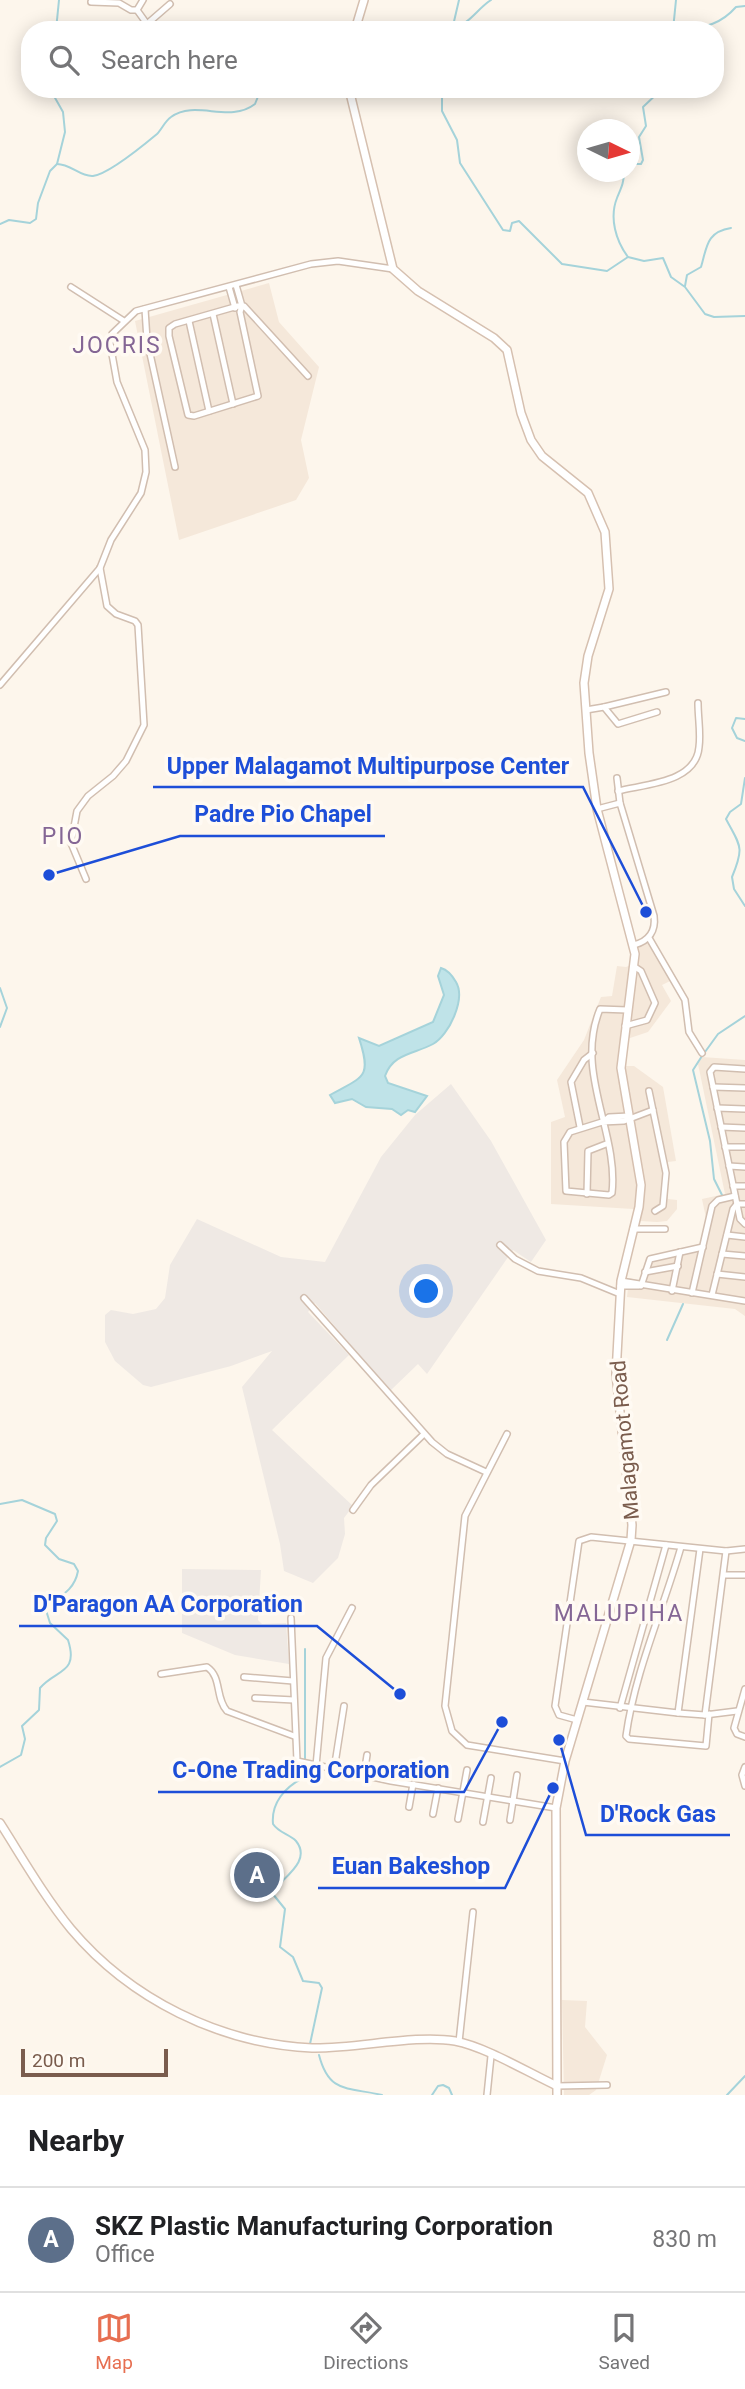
<!DOCTYPE html>
<html lang="en">
<head>
<meta charset="utf-8">
<style>
	:root { --surface:#fff; --page:#f2f2f2; --text:#202124; --muted:#757577; --line:#e0e0e0; --accent:#e76f51 }
	body { margin:0; font-family:Roboto,sans-serif; background:var(--page); color:var(--text) }
	.compass { position:absolute; left:577px; top:119px; width:63px; height:63px; border-radius:50%; background:var(--surface); box-shadow:0 4px 18px #0003; rotate:95deg }
	.scale { position:absolute; left:21px; bottom:18px; width:147px; box-sizing:border-box; padding-left:7px; border:4px solid #7a5c4d; border-top:0; font-size:19px; line-height:24px; white-space:nowrap; color:#7a5c4d; -webkit-text-stroke:5px #fffaf3; paint-order:stroke }
	.you { position:absolute; left:427px; top:1292px; width:24px; height:24px; margin:-18px; border:5px solid #fff; border-radius:50%; background:#1a73e8; box-shadow:0 0 0 10px #1a73e833 }
	.badge { display:grid; place-items:center; width:46px; height:46px; border-radius:50%; background:var(--accent); color:#fff; font-size:23px; font-weight:700 }
	.pin { position:absolute; translate:-50% -50%; border:4px solid #fff; box-shadow:0 2px 7px #0006 }
	.list { margin:0; padding:0; list-style:none }
	h2 { display:flex; justify-content:space-between; align-items:center; height:91px; margin:0; padding:0 28px; font-size:30px }
	h2 small { font-size:23px; font-weight:400; color:var(--muted) }
	.list li { display:grid; grid-template-columns:46px 1fr auto; gap:21px; align-items:center; box-sizing:border-box; height:105px; padding:0 28px; border-top:2px solid var(--line) }
	.list b { display:block; font-size:26px; white-space:nowrap }
	.list p { margin:0; font-size:23px; white-space:nowrap; color:var(--muted) }
	.list em { font-size:23px; font-style:normal; color:var(--muted) }
	.icon { flex:none; width:38px; height:38px; fill:none; stroke:currentColor; stroke-width:2; stroke-linecap:round; stroke-linejoin:round }
	.map { position:relative; flex:none; width:745px; height:2095px; overflow:hidden }
	.search { position:absolute; background:var(--surface); box-shadow:0 4px 18px #0003; left:21px; right:21px; top:21px; height:77px; display:flex; align-items:center; gap:18px; box-sizing:border-box; padding:0 24px; border-radius:28px; color:var(--muted); font-size:26px }
	.sheet { height:196px; background:var(--surface) }
	nav { display:flex; justify-content:space-around; align-items:center; box-sizing:border-box; height:98px; border-top:2px solid var(--line); background:var(--surface); font-size:19px; color:var(--muted) }
	nav a { display:grid; justify-items:center; gap:4px }
	nav .on { color:var(--accent) }
	.map>svg:first-child { display:block }
</style>
</head>
<body>
<div class="map">
<svg width="745" height="2095" viewBox="0 0 745 2095">
	<rect width="100%" height="100%" fill="#fdf6ec"/>
	<g fill="#f5e8da">
		<path d="M269 283 279 322 319 367 301 440 309 478 296 500 179 540 135 321Z"/>
		<path d="M648 942 670 981 662 985 671 1001 648 1032 627 1039 626 1066H634L663 1087 676 1161 668 1162V1199L677 1200V1209L667 1221 657 1222 640 1221 642 1212 633 1209 551 1204V1122L565 1117 557 1080 584 1040 601 997 612 996 617 966 626 967 637 963V948Z"/>
		<path d="M702 1057 745 1060V1316L735 1309 627 1297 629 1278 640 1281 646 1257 700 1244 706 1218 702 1199 725 1194 698 1064Z"/>
		<path d="M562 2000 587 2001 585 2027 607 2055 596 2090 589 2095H564Z"/>
	</g>
	<g fill="#efe9e4">
		<path d="M451 1084 491 1141 546 1240 531 1262 513 1250 427 1374 418 1364 390 1391 315 1303 308 1312 349 1355 272 1430 353 1506 344 1518 345 1534 338 1558 313 1583 284 1571 280 1544 242 1387 272 1351 231 1366 151 1387 143 1385 115 1361 105 1342V1315L111 1310 133 1314 156 1309 165 1298 170 1265 197 1219 281 1257 325 1262 381 1157 415 1115Z"/>
		<path d="M182 1569 261 1570 258 1620 262 1624 286 1623 289 1664 235 1655 182 1633Z"/>
	</g>
	<path fill="#bfe3e8" stroke="#a5d3da" stroke-width="2" d="M441 968C448 970 452 975 456 982 466 999 449 1035 433 1044 415 1054 393 1053 385 1076L388 1083 427 1096 415 1112 408 1110 401 1115 392 1109 366 1107 352 1099 335 1103 330 1095C364 1076 372 1078 359 1038L379 1046 433 1022 444 995 438 976Z"/>
	<g fill="none" stroke-linecap="round" stroke-linejoin="round">
		<g stroke="#a5d3da" stroke-width="2">
			<path d="M453 28C470 24 477 9 491 0"/>
			<path d="M56 30 59 0"/>
			<path d="M452 30 459 0"/>
			<path d="M673 30 676 0"/>
			<path d="M684 30C706 27 721 24 736 7L745 6"/>
			<path d="M442 89V111L457 140 460 163 503 230 510 231 512 223 519 221 562 264 607 271 628 257"/>
			<path d="M57 164C71 164 80 177 93 176 108 174 145 144 157 134 162 129 165 121 171 117 196 99 229 124 255 104L261 89"/>
			<path d="M630 164H641L643 160 639 137 646 126 643 107 662 89"/>
			<path d="M624 172C624 183 621 188 617 198 609 218 616 241 628 257L644 261 663 258 671 277 685 287 705 314 714 317 745 316"/>
			<path d="M0 224 9 220 30 223 36 219 38 203 50 171 57 164 65 132 63 112 50 89"/>
			<path d="M685 286 687 275 701 267C707 247 706 232 731 228"/>
			<path d="M745 719 736 718 732 728 737 738 745 741"/>
			<path d="M745 778 741 804 730 812 726 819C740 846 745 846 732 877L734 889 745 906"/>
			<path d="M0 988 7 1008 0 1027"/>
			<path d="M705 1052 718 1034 745 1016"/>
			<path d="M702 1056 693 1070 710 1141 714 1179 722 1195"/>
			<path d="M667 1340 683 1304"/>
			<path d="M0 1504 22 1500 55 1514 57 1521 46 1538 45 1545 59 1559 74 1564 78 1571C74 1592 59 1596 45 1607L50 1623 68 1640C79 1674 56 1669 40 1688L39 1710 22 1726 25 1739 21 1755 0 1767"/>
			<path d="M305 1649V1760"/>
			<path d="M304 1766 303 1778C285 1787 271 1803 273 1824 279 1833 289 1834 296 1841 313 1862 280 1879 272 1893L285 1909 280 1947 293 1957 303 1981 319 1983 322 1988 310 2044"/>
			<path d="M319 2055C329 2094 348 2087 382 2095"/>
			<path d="M432 2095 438 2086 443 2085 449 2088 452 2095"/>
			<path d="M727 2095 745 2076"/>
		</g>
		<g stroke="#d1beb0" stroke-width="8">
			<g id="street">
				<path d="M143 0 137 10 147 24"/>
				<path d="M91 2 119 3 131 10H137"/>
				<path d="M146 30 147 24 170 4"/>
				<path d="M120 92 121 89"/>
				<path d="M236 285 242 306 240 312 258 396 194 416 188 415 169 336V328L175 324 238 306C240 306 242 306 244 306L308 376"/>
				<path d="M71 287 124 321"/>
				<path d="M229 287 235 308"/>
				<path d="M145 309 147 340 175 467"/>
				<path d="M213 314 233 404"/>
				<path d="M189 321 209 411"/>
				<path d="M0 685 100 568 111 540 141 493 146 472 145 450 117 382 110 343 112 334 136 311 311 264 338 261 393 269"/>
				<path d="M604 707 666 692"/>
				<path d="M586 710 604 707 618 724 657 712"/>
				<path d="M617 778 620 803"/>
				<path d="M618 791C645 784 696 783 699 747 701 733 698 718 698 703"/>
				<path d="M597 809 620 803 654 916C656 931 649 941 634 945"/>
				<path d="M86 879 71 843 77 811 88 796 113 776 126 761 144 725 138 625 135 621 116 614 107 606 100 568"/>
				<path d="M649 938 685 1000 689 1032 702 1053"/>
				<path d="M627 1010 600 1009C574 1072 619 1133 612 1193L609 1195 566 1191 564 1142 570 1132 602 1122 624 1121 653 1110"/>
				<path d="M625 1026 647 1020 655 1003 641 971 635 967"/>
				<path d="M745 1069 714 1067 710 1072 740 1219 745 1224"/>
				<path d="M713 1087 745 1088"/>
				<path d="M649 1091 666 1173 663 1206 655 1211"/>
				<path d="M717 1108 745 1109"/>
				<path d="M603 1122 609 1117 629 1116"/>
				<path d="M580 1127 571 1082 584 1060 593 1053"/>
				<path d="M721 1127 745 1128"/>
				<path d="M725 1147H745"/>
				<path d="M729 1166 745 1167"/>
				<path d="M733 1186H745"/>
				<path d="M587 1194 588 1151 606 1144"/>
				<path d="M633 1229H665"/>
				<path d="M727 1235 745 1237"/>
				<path d="M500 1245 515 1259 538 1271 581 1278 620 1294"/>
				<path d="M722 1254 745 1256"/>
				<path d="M645 1272 678 1266"/>
				<path d="M717 1274 745 1277"/>
				<path d="M621 1281 745 1301"/>
				<path d="M620 1286H639"/>
				<path d="M641 1286 650 1259 703 1247"/>
				<path d="M672 1291 680 1252"/>
				<path d="M692 1293 712 1206 718 1200 735 1196"/>
				<path d="M712 1295 733 1209 737 1204H745"/>
				<path d="M304 1298 432 1442 447 1454 486 1472"/>
				<path d="M507 1434 465 1516 445 1706 452 1731 467 1745 565 1761"/>
				<path d="M353 1510 371 1485 424 1434"/>
				<path d="M681 1547C663 1610 635 1671 626 1736L629 1739 706 1746 709 1714"/>
				<path d="M725 1575H745"/>
				<path d="M291 1618 297 1761 391 1781 556 1808"/>
				<path d="M161 1674 207 1667C222 1677 215 1698 227 1711L294 1736"/>
				<path d="M244 1677 293 1681"/>
				<path d="M745 1689 734 1728 737 1734 745 1737"/>
				<path d="M255 1698 294 1700"/>
				<path d="M583 1702 678 1713 700 1549"/>
				<path d="M620 1708 666 1545"/>
				<path d="M678 1713 705 1715 737 1711"/>
				<path d="M705 1715 726 1551"/>
				<path d="M577 1720 559 1715 555 1706 579 1541 591 1537 726 1551 745 1549"/>
				<path d="M316 1766 326 1658 352 1608"/>
				<path d="M745 1767 742 1775 745 1786"/>
				<path d="M334 1770 344 1706"/>
				<path d="M364 1775 367 1755"/>
				<path d="M409 1807 413 1784"/>
				<path d="M433 1814 438 1788"/>
				<path d="M458 1819 467 1770"/>
				<path d="M510 1820 517 1775"/>
				<path d="M483 1822 491 1778"/>
				<path d="M459 2042 473 1912"/>
				<path d="M557 2086 607 2085"/>
				<path d="M487 2095 491 2056"/>
			</g>
		</g>
		<g stroke="#d6c0b0" stroke-width="10">
			<g id="secondary">
				<path d="M355 30 364 0"/>
				<path d="M349 89 393 269 418 291 494 338 507 350 521 413 531 440 542 456 588 493 605 532 609 589 588 656 584 683 589 753 597 809 635 954 621 1068 641 1185 639 1207 621 1281 616 1374 632 1525 631 1540 565 1761 556 1808 557 2095"/>
				<path d="M0 1823C23 1859 44 1896 71 1929 130 1999 220 2044 312 2048 356 2049 415 2034 455 2041 486 2047 527 2072 557 2086"/>
			</g>
		</g>
		<use href="#street" stroke="#fff" stroke-width="5"/>
		<use href="#secondary" stroke="#fff" stroke-width="7"/>
	</g>
	<g text-anchor="middle" dominant-baseline="central" stroke-width="7" stroke-linejoin="round" paint-order="stroke">
		<g font-size="21" fill="#7a5c4d" stroke="#fffaf3">
			<text transform="translate(625 1440) rotate(-95)">Malagamot Road</text>
		</g>
		<g font-size="23" letter-spacing="2" fill="#846695" stroke="#fffaf3">
			<text x="117" y="345">JOCRIS</text>
			<text x="63" y="836">PIO</text>
			<text x="619" y="1613">MALUPIHA</text>
		</g>
	</g>
	<path fill="none" stroke="#1d4ed8" stroke-width="2.5" d="M646 912L583 787H153M49 875L180 836H385M400 1694L317 1626H19M502 1722L464 1792H158M559 1740L586 1835H730M553 1788L505 1888H318"/>
	<g fill="#1d4ed8" stroke="#fffaf3" stroke-width="2.5">
		<circle cx="646" cy="912" r="7"/>
		<circle cx="49" cy="875" r="7"/>
		<circle cx="400" cy="1694" r="7"/>
		<circle cx="502" cy="1722" r="7"/>
		<circle cx="559" cy="1740" r="7"/>
		<circle cx="553" cy="1788" r="7"/>
	</g>
	<g font-size="23" text-anchor="middle" font-weight="bold" fill="#1d4ed8" stroke="#fffaf3" stroke-width="7" stroke-linejoin="round" paint-order="stroke">
		<text x="368" y="774">Upper Malagamot Multipurpose Center</text>
		<text x="283" y="822">Padre Pio Chapel</text>
		<text x="168" y="1612">D'Paragon AA Corporation</text>
		<text x="311" y="1778">C-One Trading Corporation</text>
		<text x="658" y="1822">D'Rock Gas</text>
		<text x="411" y="1874">Euan Bakeshop</text>
	</g>
</svg>
<svg class="compass" viewBox="-18 -18 36 36"><path d="M0-13l5 13h-10z" fill="#e53935"/><path d="M0 13l5-13h-10z" fill="#757577"/></svg>
<div class="scale">200 m</div>
<div class="you"></div>
<div class="pin badge" style="left:257px;top:1875px;background:#5c6f8a">A</div>
<div class="search"><svg class="icon" aria-label="search" viewBox="0 0 24 24"><circle cx="10" cy="10" r="6"/><path d="M15 15l6 6"/></svg>Search here</div>
</div>
<section class="sheet">
<h2>Nearby<small></small></h2>
<ul class="list">
<li><span class="badge" style="background:#5c6f8a">A</span><div><b>SKZ Plastic Manufacturing Corporation</b><p>Office</p></div><em>830 m</em></li>
</ul>
</section>
<nav>
<a class="on"><svg class="icon" aria-label="map" viewBox="0 0 24 24"><path d="M3 6l6-2 6 2 6-2v14l-6 2-6-2-6 2zM9 4v14M15 6v14"/></svg>Map</a>
<a><svg class="icon" aria-label="directions" viewBox="0 0 24 24"><path d="M12 3l9 9-9 9-9-9zM9 14v-3h6M13 9l2 2-2 2"/></svg>Directions</a>
<a><svg class="icon" aria-label="saved" viewBox="0 0 24 24"><path d="M7 4h10v16l-5-4-5 4z"/></svg>Saved</a>
</nav>
</body>
</html>
